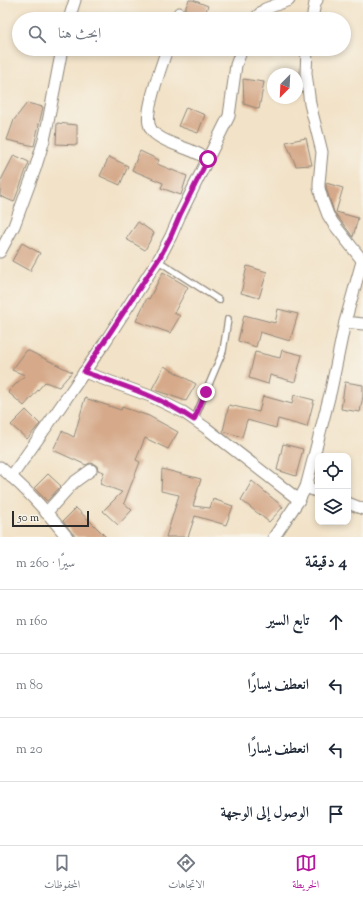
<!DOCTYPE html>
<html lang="ar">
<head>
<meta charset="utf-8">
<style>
	:root { --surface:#fff; --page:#f2f2f3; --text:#1f2937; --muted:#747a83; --line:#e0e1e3; --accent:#b5179e }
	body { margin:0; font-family:"Sorts Mill Goudy",Amiri,serif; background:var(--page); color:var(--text); direction:rtl }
	.controls { position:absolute; right:12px; bottom:12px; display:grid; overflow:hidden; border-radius:8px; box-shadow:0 2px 6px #0003 }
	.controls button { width:36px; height:36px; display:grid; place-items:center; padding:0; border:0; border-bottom:1px solid var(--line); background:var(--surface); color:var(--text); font:20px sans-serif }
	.compass { position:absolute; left:267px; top:68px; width:36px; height:36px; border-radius:50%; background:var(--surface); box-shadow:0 2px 6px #0003; rotate:204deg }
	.scale { position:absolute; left:12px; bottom:10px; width:77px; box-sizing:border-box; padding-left:4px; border:2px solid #2b2b2b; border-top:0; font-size:11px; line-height:14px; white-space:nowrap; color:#2b2b2b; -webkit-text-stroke:3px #f7f3e8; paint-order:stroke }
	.stop { position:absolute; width:12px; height:12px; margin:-9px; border:3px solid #b5179e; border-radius:50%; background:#fff }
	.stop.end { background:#b5179e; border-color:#fff; box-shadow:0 1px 4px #0008 }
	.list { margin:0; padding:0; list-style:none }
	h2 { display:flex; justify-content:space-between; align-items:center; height:52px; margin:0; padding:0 16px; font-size:17px }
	h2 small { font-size:13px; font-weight:400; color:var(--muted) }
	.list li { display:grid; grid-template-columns:26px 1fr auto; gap:12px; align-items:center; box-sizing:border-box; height:64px; padding:0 16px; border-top:1px solid var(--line) }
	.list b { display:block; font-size:15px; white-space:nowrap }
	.list em { font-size:13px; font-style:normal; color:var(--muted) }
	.icon { flex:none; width:22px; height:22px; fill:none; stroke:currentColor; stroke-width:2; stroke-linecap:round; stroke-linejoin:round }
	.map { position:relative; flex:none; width:363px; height:537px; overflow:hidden; direction:ltr }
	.search { position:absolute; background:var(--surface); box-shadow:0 2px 6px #0003; left:12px; right:12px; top:12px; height:44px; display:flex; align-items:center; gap:10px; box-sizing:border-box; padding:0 14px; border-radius:22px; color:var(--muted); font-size:15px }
	.sheet { height:308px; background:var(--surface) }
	nav { display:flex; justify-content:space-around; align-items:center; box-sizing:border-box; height:56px; border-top:1px solid var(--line); background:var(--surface); font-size:11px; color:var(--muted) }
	nav a { display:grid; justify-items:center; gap:2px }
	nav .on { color:var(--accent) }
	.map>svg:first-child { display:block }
</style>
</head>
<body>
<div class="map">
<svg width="363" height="537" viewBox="0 0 363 537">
	<rect width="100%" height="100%" fill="#f7f3e8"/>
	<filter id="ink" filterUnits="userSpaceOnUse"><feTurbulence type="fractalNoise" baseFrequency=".025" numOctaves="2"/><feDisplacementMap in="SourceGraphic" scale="8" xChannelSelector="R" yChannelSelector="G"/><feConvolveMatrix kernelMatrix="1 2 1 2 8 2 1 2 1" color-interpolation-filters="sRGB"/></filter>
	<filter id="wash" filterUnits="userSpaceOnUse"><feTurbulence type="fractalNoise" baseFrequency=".012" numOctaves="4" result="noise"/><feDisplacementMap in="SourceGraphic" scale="16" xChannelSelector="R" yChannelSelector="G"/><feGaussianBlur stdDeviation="0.9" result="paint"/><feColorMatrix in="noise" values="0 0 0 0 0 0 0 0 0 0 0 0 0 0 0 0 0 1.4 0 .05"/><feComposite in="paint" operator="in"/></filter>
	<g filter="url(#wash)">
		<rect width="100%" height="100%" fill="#f2e2c7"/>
		<g id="blocks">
			<g fill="#d5a989">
				<path d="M189 0H193L208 6 203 19H184L186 12 185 9Z"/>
				<path d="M243 79 264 82 259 109 244 104Z"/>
				<path d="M27 103 43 107 34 146 7 140 14 120Z"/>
				<path d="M186 107 205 115 198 133 178 126Z"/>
				<path d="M57 123 77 125V145L56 144Z"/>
				<path d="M306 138 312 165 296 166 286 142Z"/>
				<path d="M140 151 159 160 157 164 187 176 181 195 161 188 163 183 132 170Z"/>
				<path d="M14 155 29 162 14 202 0 196V182Z"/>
				<path d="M109 157 128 166 120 185 100 176Z"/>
				<path d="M326 183 343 188 336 212 358 218 353 237 334 212 329 197 326 187Z"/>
				<path d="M138 222 154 233 145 250 126 239Z"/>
				<path d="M22 243 40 253 30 271 12 261Z"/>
				<path d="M247 266 267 272 259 298 241 293Z"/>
				<path d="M163 272 188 287 174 313 180 316 170 333 136 321 147 298 149 299Z"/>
				<path d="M278 309 298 314 290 341 260 332 256 347 238 341 244 315 275 323Z"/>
				<path d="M27 350 72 372 59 387 45 382 24 406 8 392 25 375 12 370Z"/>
				<path d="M282 350 302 355 295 382 270 375 268 384 249 378 255 352 280 358Z"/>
				<path d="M164 366 196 384 186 401 152 389Z"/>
				<path d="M345 382 363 385V396L360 412 341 409Z"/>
				<path d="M294 395 314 400 307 427 278 419 276 428 247 420 242 437 223 431 229 405 259 412 263 396 292 404Z"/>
				<path d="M85 398 121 410 122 407 149 416 178 432 168 449 145 438 136 460 140 462 124 503 132 510 118 525 103 511 122 492 100 484 104 472 98 470 97 466 94 464 90 463 86 465 53 450 62 431 74 437Z"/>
				<path d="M26 410 40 424 27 439 11 425Z"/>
				<path d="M283 444 303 449 296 476 277 470Z"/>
				<path d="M162 469 201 479 193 506 210 508 213 499 233 506 226 525 195 516 188 537H166L179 495 161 491Z"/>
				<path d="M48 474 61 486 47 501 34 488Z"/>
				<path d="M252 481 283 507 269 522 241 500Z"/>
				<path d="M76 508 94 525 106 537H77L72 533 63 521Z"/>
			</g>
		</g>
	</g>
	<g filter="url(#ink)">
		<use href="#blocks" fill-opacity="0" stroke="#8e8679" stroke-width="1"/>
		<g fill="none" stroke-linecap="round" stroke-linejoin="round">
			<g stroke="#8e8679" stroke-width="8">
				<g id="lane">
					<path d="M157 260 219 300"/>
					<path d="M194 420 223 351 228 319"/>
				</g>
			</g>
			<g stroke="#8e8679" stroke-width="13">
				<g id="street">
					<path d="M69 19 75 0"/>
					<path d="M177 19 179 13"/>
					<path d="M254 19 265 9 289 0"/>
					<path d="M312 19 315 3 317 0"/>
					<path d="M167 49C162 65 145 109 149 124 150 129 153 133 158 136 168 143 180 146 192 151 197 153 203 156 208 159"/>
					<path d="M307 49 306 73 310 104 322 152 319 183V188L322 199 328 215 333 223 362 260"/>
					<path d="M0 252 14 226 35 169 44 140 48 122 62 49"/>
					<path d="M345 322 363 324"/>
					<path d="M84 372 150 396 183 412 206 428 299 500"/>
					<path d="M0 467C25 487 47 512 67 537"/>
					<path d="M11 477 54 416 103 345 160 257 171 236 180 215 229 116 236 65 242 49"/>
					<path d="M306 487 318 492"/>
					<path d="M348 503 363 509"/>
					<path d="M46 513 73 483 91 470"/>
					<path d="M274 537 299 500 306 487 331 390 345 322 363 258"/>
				</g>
			</g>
			<use href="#lane" stroke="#fff" stroke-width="5.5"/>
			<use href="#street" stroke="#fff" stroke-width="11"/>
		</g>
	</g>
	<g fill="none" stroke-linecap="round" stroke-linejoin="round" filter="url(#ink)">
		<path stroke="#b5179e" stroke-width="5" d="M206 392 194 420C161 397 122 385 84 372L160 257 171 236 180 215 208 159"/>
	</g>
</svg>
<div class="controls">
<button><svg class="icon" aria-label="locate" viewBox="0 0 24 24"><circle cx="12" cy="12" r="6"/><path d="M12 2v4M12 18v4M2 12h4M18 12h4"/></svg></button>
<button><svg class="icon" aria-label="layers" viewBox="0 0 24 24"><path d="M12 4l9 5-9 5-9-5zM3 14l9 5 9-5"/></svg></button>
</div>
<svg class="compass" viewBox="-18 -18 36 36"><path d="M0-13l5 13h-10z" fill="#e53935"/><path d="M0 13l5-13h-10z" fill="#747a83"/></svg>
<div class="scale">50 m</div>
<div class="stop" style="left:208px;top:159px"></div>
<div class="stop end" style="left:206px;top:392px"></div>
<div class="search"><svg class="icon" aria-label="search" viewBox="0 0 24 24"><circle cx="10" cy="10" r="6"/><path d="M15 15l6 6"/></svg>ابحث هنا</div>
</div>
<section class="sheet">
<h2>4 دقيقة<small>سيرًا · 260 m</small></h2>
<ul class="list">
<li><svg class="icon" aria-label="ahead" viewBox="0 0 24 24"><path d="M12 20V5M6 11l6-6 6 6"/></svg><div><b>تابع السير</b></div><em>160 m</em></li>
<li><svg class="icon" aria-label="left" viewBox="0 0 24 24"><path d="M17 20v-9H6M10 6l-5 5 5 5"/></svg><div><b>انعطف يسارًا</b></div><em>80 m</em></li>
<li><svg class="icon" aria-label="left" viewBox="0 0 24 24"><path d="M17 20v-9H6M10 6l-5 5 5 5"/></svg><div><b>انعطف يسارًا</b></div><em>20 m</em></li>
<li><svg class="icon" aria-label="arrive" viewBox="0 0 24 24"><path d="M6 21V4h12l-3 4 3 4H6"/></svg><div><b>الوصول إلى الوجهة</b></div></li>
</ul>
</section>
<nav>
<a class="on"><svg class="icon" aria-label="map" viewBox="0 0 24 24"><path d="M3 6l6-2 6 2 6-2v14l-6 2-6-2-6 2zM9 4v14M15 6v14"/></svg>الخريطة</a>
<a><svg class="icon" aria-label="directions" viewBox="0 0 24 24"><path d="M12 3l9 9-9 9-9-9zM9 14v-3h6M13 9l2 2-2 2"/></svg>الاتجاهات</a>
<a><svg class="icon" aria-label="saved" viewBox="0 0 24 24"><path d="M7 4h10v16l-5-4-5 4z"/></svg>المحفوظات</a>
</nav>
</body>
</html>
